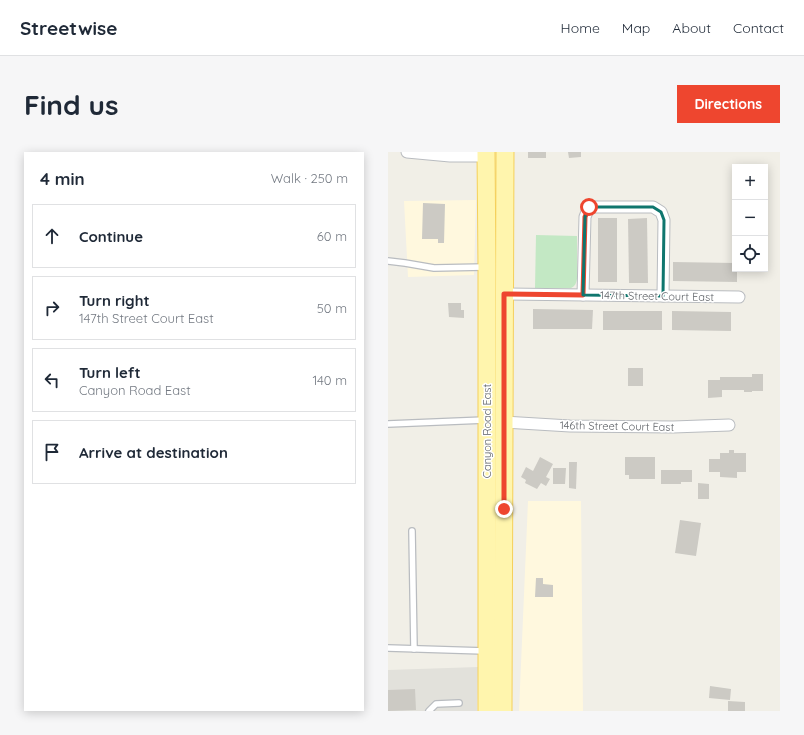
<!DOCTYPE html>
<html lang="en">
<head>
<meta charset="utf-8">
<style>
	:root { --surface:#fff; --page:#f6f6f7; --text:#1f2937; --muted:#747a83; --line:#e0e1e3; --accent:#ee462f }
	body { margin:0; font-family:Quicksand,sans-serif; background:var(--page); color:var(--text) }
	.controls { position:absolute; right:12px; top:12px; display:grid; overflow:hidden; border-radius:0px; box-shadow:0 2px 10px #0003 }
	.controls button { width:36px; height:36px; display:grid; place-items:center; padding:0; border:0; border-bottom:1px solid var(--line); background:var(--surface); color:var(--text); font:20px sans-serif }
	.stop { position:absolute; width:12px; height:12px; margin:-9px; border:3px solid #ee462f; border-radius:50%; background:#fff }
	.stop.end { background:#ee462f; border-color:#fff; box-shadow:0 1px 4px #0008 }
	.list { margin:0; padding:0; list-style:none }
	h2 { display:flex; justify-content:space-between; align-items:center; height:52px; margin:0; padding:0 16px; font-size:17px }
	h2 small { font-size:13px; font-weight:400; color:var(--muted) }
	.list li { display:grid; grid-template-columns:26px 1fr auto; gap:12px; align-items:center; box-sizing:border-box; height:64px; margin:0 8px 8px; padding:0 8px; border:1px solid var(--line); border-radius:0px }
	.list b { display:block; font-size:15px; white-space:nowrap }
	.list p { margin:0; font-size:13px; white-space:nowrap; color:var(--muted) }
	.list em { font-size:13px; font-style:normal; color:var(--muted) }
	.icon { flex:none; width:22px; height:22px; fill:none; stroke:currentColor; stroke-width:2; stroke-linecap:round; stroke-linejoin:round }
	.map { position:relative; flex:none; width:392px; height:559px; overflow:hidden; border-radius:0px }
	header { display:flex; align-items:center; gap:24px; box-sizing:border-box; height:56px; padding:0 20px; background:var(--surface); border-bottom:1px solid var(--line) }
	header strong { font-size:19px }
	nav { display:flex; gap:22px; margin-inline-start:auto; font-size:14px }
	.intro { display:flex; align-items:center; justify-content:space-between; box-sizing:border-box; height:96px; padding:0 24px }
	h1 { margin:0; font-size:28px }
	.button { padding:10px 18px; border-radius:0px; background:var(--accent); color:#fff; font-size:14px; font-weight:700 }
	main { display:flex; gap:24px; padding:0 24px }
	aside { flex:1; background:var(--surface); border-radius:0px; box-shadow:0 2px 10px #0003 }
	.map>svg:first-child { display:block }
</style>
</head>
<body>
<header>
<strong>Streetwise</strong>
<nav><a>Home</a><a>Map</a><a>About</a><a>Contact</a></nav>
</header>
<div class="intro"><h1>Find us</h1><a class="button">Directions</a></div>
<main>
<aside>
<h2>4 min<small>Walk · 250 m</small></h2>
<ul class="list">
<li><svg class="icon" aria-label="ahead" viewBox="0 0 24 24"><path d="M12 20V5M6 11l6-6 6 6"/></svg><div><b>Continue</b></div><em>60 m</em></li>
<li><svg class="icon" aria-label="right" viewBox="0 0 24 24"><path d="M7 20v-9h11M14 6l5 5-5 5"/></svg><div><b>Turn right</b><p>147th Street Court East</p></div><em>50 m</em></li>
<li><svg class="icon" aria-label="left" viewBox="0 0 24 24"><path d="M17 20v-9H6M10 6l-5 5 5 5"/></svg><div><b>Turn left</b><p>Canyon Road East</p></div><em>140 m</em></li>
<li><svg class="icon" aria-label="arrive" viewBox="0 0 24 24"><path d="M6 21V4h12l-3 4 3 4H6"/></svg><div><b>Arrive at destination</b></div></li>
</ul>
</aside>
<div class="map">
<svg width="392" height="559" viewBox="0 0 392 559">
	<rect width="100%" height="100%" fill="#f1efe7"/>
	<g fill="#fff8de">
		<path d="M88 48 86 123 20 125 16 49Z"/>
		<path d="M140 349H193L195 559H131Z"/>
	</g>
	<path fill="#e2e1db" d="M90 515 89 559H0V518Z"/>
	<path fill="#c3e8c4" d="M148 83 189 84V127C188 132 187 134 183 136H147Z"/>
	<g fill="#cccac4">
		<rect x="140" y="0" width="18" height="6"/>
		<path d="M180 0H193V5L181 6Z"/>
		<path d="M35 51 57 52 56 91H50V87H34Z"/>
		<rect x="210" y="66" width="19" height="64"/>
		<path d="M259 66 260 131H241L240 67Z"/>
		<path d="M285 110 347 111V117H349V130L285 129Z"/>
		<path d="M60 151H73V158H76V166L61 165Z"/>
		<path d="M145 157 205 158 204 177H145Z"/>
		<rect x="215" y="159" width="59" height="19"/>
		<path d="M284 159 343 160V179L284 178Z"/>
		<rect x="240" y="216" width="15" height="18"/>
		<rect x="364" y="222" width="11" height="17"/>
		<path d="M332 225H364V240H356V238H334V245L320 246V228H332Z"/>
		<path d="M341 298H346V301H358V320H349V326L332 325V320H321V307H332V301H341Z"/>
		<path d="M152 305 165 312 158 325 162 327 158 334 153 331 149 337 137 331 138 328 133 325 138 315 145 319Z"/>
		<path d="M237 305H267V327H241V323H237Z"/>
		<path d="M181 310H189L188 337 181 336Z"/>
		<path d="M165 316H178L177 332H165Z"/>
		<path d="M273 318H304V330H293V332H273Z"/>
		<path d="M310 331 321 332V347H310Z"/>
		<path d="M292 368 313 371 308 404 287 401Z"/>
		<path d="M148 426H155V432L165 433V445H147Z"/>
		<path d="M322 534 343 537 342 548 321 546Z"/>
		<path d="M27 537 28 558 0 559V538Z"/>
		<path d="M340 549 357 550V559H340Z"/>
	</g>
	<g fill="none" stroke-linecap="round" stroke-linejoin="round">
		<g stroke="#b9bcc0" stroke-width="8">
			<g id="lane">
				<path d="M0 109 17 111 46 116 97 115"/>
				<path d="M0 272 97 268"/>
				<path d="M24 379 26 497"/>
				<path d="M0 496 97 499"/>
				<path d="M41 559 48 552 71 551"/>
			</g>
		</g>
		<g stroke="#b9bcc0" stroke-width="13">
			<g id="street">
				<path d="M19 0 62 4H98"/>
				<path d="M116 142 351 145"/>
				<path d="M195 143 197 65 201 55H265L273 60 276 68 275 144"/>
				<path d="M116 270 182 274 285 275 341 273"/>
			</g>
		</g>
		<g stroke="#f5d05b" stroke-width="19">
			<g id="primary">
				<path d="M98 0 99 115V559"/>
				<path d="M115 559 117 0"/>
			</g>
		</g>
		<use href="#lane" stroke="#fff" stroke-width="5.5"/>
		<use href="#street" stroke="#fff" stroke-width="11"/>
		<use href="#primary" stroke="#fff5ad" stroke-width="17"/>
	</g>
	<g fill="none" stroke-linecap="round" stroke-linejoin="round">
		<path stroke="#ee462f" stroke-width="5" d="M116 357V142L195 143 197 65 201 55"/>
	</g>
	<path fill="none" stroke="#0f766e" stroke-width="3" stroke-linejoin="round" d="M201 55H265L273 60 276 68 275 144 195 143 197 65Z"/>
	<g text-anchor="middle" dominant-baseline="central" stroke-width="3" stroke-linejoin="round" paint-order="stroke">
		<g font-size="11" fill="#5e6267" stroke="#fff">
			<text transform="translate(269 144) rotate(1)">147th Street Court East</text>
			<text transform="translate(229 274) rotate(1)">146th Street Court East</text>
			<text transform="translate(99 279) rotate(-90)">Canyon Road East</text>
		</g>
	</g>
</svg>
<div class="controls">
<button>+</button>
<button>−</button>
<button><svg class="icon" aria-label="locate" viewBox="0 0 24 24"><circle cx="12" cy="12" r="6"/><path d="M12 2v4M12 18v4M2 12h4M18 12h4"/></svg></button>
</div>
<div class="stop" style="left:201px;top:55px"></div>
<div class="stop end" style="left:116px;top:357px"></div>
</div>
</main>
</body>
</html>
